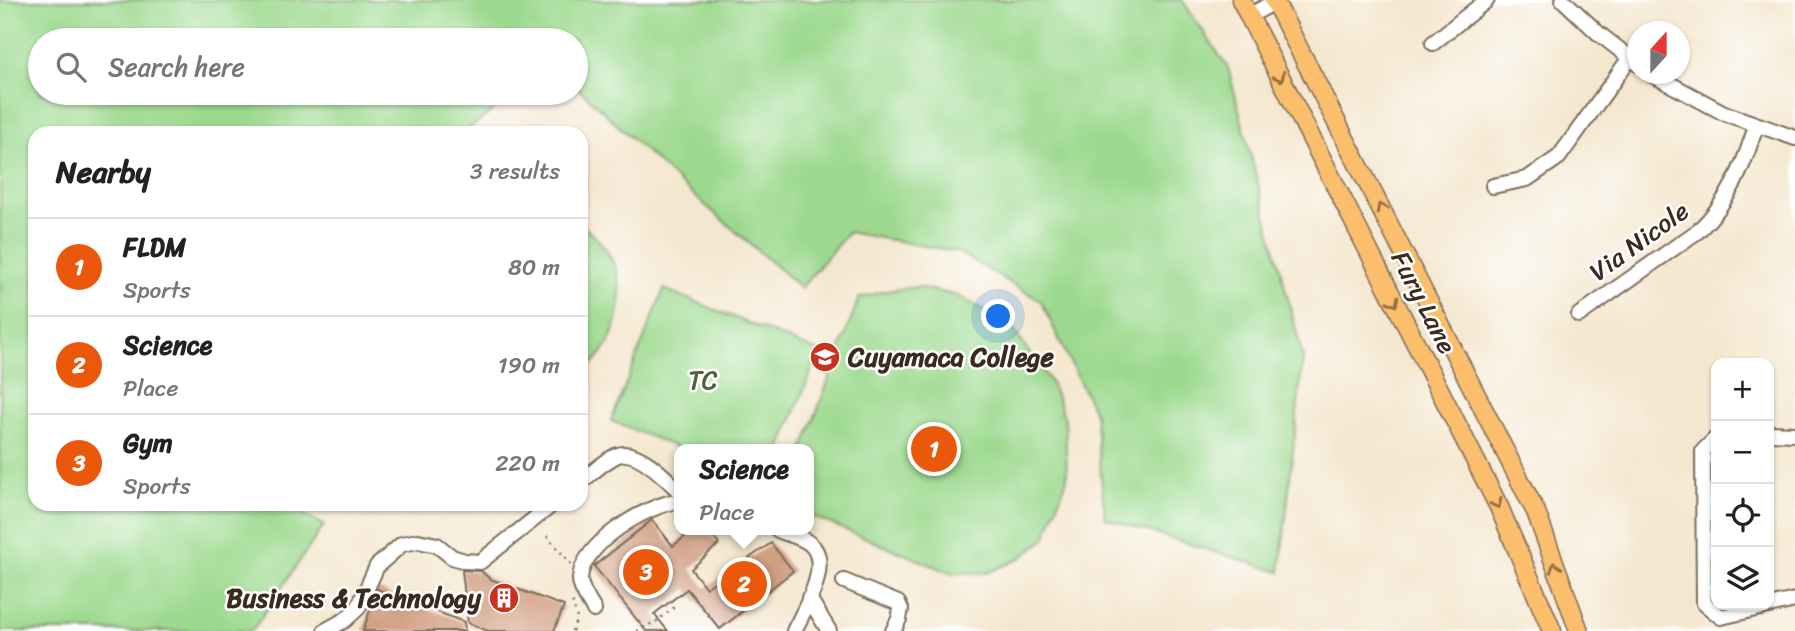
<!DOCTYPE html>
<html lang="en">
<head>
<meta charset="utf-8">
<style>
	:root { --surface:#fff; --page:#f6f6f6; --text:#222; --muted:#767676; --line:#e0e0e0; --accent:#ea580c }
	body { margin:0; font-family:Sriracha,sans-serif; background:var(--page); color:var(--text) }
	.controls { position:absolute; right:21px; bottom:21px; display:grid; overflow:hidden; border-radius:14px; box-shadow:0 2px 5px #0004 }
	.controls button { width:63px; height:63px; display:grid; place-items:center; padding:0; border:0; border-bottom:2px solid var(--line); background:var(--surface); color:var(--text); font:35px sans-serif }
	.compass { position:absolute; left:1627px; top:21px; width:63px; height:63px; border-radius:50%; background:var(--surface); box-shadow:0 2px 5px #0004; rotate:21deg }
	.you { position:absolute; left:999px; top:317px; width:24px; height:24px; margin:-18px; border:5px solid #fff; border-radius:50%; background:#1a73e8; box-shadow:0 0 0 10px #1a73e833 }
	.badge { display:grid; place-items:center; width:46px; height:46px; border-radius:50%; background:var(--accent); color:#fff; font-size:23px; font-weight:700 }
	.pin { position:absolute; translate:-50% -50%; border:4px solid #fff; box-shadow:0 2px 7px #0006 }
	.popup { position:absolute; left:674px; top:444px; width:140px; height:91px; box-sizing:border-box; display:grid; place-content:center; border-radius:14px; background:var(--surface); filter:drop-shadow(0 2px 5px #0005); font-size:23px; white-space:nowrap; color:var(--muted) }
	.popup b { font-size:26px; color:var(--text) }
	.popup::after { content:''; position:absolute; left:50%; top:100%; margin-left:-14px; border:14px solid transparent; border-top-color:var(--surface) }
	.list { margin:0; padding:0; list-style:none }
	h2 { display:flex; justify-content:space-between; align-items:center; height:91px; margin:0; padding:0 28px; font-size:30px }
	h2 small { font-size:23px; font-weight:400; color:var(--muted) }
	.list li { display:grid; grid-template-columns:46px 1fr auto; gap:21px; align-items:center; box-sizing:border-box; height:98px; padding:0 28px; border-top:2px solid var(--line) }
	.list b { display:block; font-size:26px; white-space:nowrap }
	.list p { margin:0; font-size:23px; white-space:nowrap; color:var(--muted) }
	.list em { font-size:23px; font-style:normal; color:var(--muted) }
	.icon { flex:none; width:38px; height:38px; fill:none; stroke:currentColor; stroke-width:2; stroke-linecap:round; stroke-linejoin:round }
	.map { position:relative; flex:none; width:1795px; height:631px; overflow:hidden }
	.search { position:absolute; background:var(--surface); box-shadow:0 2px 5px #0004; left:28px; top:28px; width:560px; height:77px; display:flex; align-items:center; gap:18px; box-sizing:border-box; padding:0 24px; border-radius:38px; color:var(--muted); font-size:26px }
	.panel { position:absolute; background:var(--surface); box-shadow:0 2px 5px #0004; left:28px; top:126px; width:560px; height:385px; border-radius:21px }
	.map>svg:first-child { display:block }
</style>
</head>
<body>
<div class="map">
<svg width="1795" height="631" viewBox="0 0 1795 631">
	<rect width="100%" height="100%" fill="#fff"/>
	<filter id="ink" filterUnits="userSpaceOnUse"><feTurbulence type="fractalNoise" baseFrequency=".0143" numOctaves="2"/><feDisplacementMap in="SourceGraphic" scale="14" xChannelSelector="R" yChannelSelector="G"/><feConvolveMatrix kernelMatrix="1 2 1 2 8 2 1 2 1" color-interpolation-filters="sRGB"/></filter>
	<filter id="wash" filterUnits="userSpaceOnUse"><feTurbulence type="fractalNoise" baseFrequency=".00686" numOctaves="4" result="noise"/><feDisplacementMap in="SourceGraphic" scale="28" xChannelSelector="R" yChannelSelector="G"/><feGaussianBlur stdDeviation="1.57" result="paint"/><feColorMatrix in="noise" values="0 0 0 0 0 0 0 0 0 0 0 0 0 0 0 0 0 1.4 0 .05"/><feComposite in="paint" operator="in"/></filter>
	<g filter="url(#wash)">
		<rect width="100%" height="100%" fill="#f4e7cf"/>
		<g fill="#9cd98e" stroke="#6c8256" stroke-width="2">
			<path d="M0 0H1182L1228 68 1303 357 1280 572 1105 518 1095 414 1041 301 958 252 848 232 801 288 673 177 576 86V40H40V93H516L463 133H35V504H284L324 525 252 631H0Z"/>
			<path d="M581 225C622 253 629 298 609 342 603 354 590 367 581 376Z"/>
			<path d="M918 287 958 296 1009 324 1051 383 1065 419 1067 479 1045 539 1019 559 987 573H951L809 515V449H803L859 298 886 291Z"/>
			<path d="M664 289 819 352 780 449H681L611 421Z"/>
		</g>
		<g id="blocks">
			<g fill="#d09e81">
				<path d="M652 520 673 546 693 530H707L719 544 691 569 706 588 771 543 793 571 720 629 687 589 654 614 668 631H646L594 566Z"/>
				<path d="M462 570 481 571 490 579 564 606 554 631H488L468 623Z"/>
				<path d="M377 589 464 622 465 631H363Z"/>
			</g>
		</g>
	</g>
	<g filter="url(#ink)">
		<use href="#blocks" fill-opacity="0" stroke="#7c6c5c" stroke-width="2"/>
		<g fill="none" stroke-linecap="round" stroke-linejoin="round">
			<g stroke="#7c6c5c" stroke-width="18">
				<g id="minor">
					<path d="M1563 0 1598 33 1638 64"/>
					<path d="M1249 16 1278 0"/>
					<path d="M1433 43 1487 0"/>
					<path d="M1651 74 1724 113 1795 138"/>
					<path d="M1493 186 1527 179 1559 157 1629 59"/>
					<path d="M1579 315 1698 231C1730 201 1743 167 1756 126"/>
					<path d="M1769 433 1795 434"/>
					<path d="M1716 438 1703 451 1704 603 1721 617 1795 600"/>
					<path d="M581 482C591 474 605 460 618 455 637 448 666 478 679 491"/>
					<path d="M778 530C787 534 801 537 809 543 834 562 804 610 794 631"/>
					<path d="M844 581 898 603 901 609 899 619 893 631"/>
					<path d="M809 598 829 631"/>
					<path d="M594 610C589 601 580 589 580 579 581 544 648 504 679 501"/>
					<path d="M325 631 345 620 358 608 377 566 402 544 418 541 437 545 452 557 465 561 480 562 553 504"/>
				</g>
			</g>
			<g stroke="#7c6c5c" stroke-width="21">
				<g id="major">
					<path d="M1241 0 1499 507 1552 631"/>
					<path d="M1274 0 1536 512 1579 631"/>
				</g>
			</g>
			<g stroke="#7c6c5c" stroke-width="2.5" stroke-dasharray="2 5" stroke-linecap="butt">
				<path d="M547 536 571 564"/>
				<path d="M572 631 577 618 572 601"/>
				<path d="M637 631 657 621 677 605"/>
			</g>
			<use href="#minor" stroke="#fff" stroke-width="14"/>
			<use href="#major" stroke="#fabe6d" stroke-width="18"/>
		</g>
		<defs><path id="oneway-chevron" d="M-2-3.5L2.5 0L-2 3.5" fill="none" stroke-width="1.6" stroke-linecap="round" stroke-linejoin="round" transform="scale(1.75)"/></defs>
		<g stroke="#916d42">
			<use href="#oneway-chevron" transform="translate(1280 77) rotate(63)"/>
			<use href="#oneway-chevron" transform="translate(1381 208) rotate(-117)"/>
			<use href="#oneway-chevron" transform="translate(1394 302) rotate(63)"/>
			<use href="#oneway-chevron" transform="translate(1497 504) rotate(64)"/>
			<use href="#oneway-chevron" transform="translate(1555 567) rotate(-110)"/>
		</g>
	</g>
	<defs>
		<g id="university-disc" transform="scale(1.575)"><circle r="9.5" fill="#c8321e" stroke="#fff"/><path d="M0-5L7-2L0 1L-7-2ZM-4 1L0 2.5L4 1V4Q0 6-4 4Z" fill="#fff"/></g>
		<g id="building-disc" transform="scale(1.575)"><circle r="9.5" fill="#c8321e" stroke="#fff"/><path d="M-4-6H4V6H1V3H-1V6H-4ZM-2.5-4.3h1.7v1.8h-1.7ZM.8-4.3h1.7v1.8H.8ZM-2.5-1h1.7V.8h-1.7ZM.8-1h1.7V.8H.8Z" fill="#fff"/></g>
	</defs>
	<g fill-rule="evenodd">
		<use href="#university-disc" x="825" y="357"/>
		<use href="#building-disc" x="504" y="598"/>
	</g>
	<g text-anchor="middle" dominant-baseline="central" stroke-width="5" stroke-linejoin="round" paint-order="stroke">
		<g font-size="26" fill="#3b2a1e" stroke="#fff">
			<text transform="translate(1639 241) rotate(-36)">Via Nicole</text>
			<text transform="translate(1424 302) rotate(63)">Fury Lane</text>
		</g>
		<g font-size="26" font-weight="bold" fill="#3b2a1e" stroke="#fff" text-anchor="start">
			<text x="848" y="357">Cuyamaca College</text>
			<text x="481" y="598" text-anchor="end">Business &amp; Technology</text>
		</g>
		<g font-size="26" fill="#585f40" stroke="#fff">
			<text x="703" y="380">TC</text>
		</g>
	</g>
</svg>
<div class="controls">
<button>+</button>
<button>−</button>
<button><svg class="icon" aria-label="locate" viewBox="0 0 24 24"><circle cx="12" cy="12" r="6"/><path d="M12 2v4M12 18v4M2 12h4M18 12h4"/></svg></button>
<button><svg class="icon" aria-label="layers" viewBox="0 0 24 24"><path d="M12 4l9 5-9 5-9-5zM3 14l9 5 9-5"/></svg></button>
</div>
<svg class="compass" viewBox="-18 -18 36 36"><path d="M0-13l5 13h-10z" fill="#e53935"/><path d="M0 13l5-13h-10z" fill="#767676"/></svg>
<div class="you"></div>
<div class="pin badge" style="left:934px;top:449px">1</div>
<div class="pin badge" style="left:744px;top:584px">2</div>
<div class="popup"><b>Science</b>Place</div>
<div class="pin badge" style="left:646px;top:572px">3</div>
<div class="search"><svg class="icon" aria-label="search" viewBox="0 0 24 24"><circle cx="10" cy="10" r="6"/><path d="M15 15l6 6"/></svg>Search here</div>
<section class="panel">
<h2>Nearby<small>3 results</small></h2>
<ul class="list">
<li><span class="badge">1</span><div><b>FLDM</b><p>Sports</p></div><em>80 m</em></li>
<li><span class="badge">2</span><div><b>Science</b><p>Place</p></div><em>190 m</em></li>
<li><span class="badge">3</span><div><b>Gym</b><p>Sports</p></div><em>220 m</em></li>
</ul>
</section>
</div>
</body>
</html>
